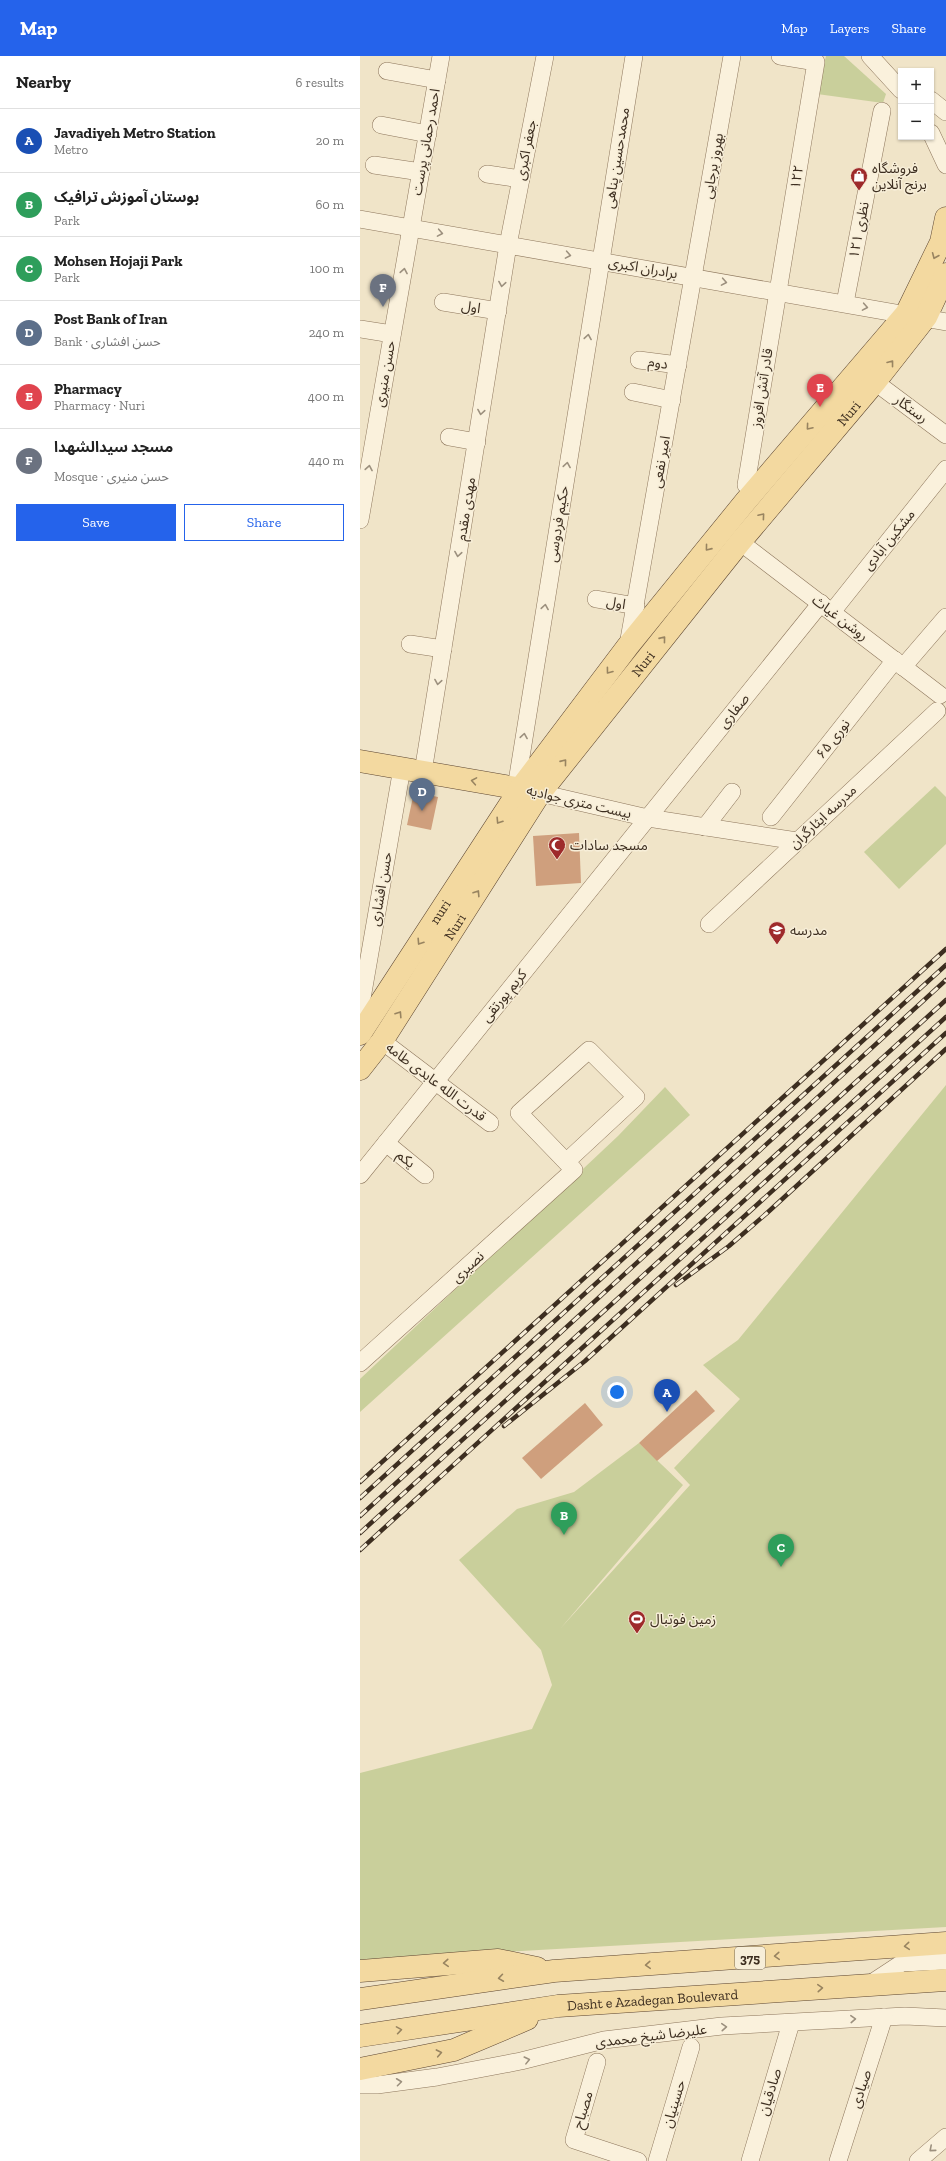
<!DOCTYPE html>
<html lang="en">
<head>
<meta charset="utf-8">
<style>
	:root { --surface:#fff; --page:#f2f2f2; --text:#222; --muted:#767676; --line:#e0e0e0; --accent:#2563eb }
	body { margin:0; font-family:"Zilla Slab","Noto Sans Arabic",serif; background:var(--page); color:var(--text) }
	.controls { position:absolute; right:12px; top:12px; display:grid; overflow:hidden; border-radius:0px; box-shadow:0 1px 3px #0004 }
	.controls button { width:36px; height:36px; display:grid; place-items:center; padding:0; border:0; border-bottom:1px solid var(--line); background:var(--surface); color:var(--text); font:20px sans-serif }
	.you { position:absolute; left:257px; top:1336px; width:14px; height:14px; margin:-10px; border:3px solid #fff; border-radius:50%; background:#1a73e8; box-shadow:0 0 0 6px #1a73e833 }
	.badge { display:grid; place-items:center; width:26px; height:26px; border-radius:50%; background:var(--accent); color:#fff; font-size:13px; font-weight:700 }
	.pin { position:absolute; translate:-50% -33px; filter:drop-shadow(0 1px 2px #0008) }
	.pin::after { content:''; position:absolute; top:21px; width:14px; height:12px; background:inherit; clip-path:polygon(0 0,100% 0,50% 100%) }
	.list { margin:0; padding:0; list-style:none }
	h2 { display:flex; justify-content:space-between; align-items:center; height:52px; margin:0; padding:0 16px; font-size:17px }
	h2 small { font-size:13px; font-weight:400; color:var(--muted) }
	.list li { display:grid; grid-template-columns:26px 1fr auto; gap:12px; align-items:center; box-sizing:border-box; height:64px; padding:0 16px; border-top:1px solid var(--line) }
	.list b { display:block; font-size:15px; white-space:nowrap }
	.list p { margin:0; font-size:13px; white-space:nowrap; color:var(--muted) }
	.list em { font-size:13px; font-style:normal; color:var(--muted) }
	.actions { display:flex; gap:8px; padding:12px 16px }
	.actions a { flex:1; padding:9px 0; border:1px solid var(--accent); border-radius:0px; text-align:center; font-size:14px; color:var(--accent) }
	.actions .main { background:var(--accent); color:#fff }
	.map { position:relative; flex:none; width:586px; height:2105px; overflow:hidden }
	header { display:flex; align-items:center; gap:24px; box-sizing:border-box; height:56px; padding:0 20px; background:var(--accent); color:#fff }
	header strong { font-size:19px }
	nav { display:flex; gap:22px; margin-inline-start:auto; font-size:14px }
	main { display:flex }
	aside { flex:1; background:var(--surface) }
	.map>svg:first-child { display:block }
</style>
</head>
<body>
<header>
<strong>Map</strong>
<nav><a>Map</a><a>Layers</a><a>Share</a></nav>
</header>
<main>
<aside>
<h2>Nearby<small>6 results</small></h2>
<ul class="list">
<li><span class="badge" style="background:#1a4fb4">A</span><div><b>Javadiyeh Metro Station</b><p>Metro</p></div><em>20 m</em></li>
<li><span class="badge" style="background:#2e9e5b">B</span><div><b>بوستان آموزش ترافیک</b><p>Park</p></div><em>60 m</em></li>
<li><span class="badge" style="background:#2e9e5b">C</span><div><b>Mohsen Hojaji Park</b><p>Park</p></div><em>100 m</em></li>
<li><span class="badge" style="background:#5c6f8a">D</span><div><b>Post Bank of Iran</b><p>Bank · حسن افشاری</p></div><em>240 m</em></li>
<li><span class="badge" style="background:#e0444e">E</span><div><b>Pharmacy</b><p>Pharmacy · Nuri</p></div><em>400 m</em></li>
<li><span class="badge" style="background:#6b7280">F</span><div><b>مسجد سیدالشهدا</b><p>Mosque · حسن منیری</p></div><em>440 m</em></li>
</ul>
<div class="actions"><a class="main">Save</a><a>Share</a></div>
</aside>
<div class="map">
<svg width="586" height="2105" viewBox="0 0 586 2105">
	<rect width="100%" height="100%" fill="#f0e4c8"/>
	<g fill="#c9cf9b">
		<path d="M466 0H484L526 38 523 47 457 38Z"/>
		<path d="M575 730 586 741V788L539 833 504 796Z"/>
		<path d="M586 1029V1871L0 1904V1717L172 1673 192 1629 181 1594 99 1504 157 1453 214 1436 279 1387 323 1429 200 1573 330 1429 314 1412 380 1343 343 1309 378 1284Z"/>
		<path d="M305 1031 330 1059 0 1356V1323L258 1080Z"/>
	</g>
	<g fill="#cf9f7d">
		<path d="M54 736 78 741 71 774 47 769Z"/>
		<path d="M219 777 221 827 176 830 173 780Z"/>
		<path d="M336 1334 355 1355 297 1405 279 1387Z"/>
		<path d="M225 1347 243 1369 181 1423 162 1402Z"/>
	</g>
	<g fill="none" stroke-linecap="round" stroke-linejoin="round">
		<g stroke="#8d765c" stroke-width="18">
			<g id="minor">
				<path d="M510 0 541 34"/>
				<path d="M27 15 77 24"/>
				<path d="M571 44 586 56"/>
				<path d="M21 69 68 78"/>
				<path d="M571 77 586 109"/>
				<path d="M14 109 61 116"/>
				<path d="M127 118 161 123"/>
				<path d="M0 163 586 266"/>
				<path d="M83 246 138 255"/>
				<path d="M485 247 522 55"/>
				<path d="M0 273 32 278"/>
				<path d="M279 304 318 309"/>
				<path d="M515 326 586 379"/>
				<path d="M273 336 312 344"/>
				<path d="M89 381 117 386"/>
				<path d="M386 429 456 6 420 0"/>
				<path d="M0 464 81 0"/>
				<path d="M380 486 580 639"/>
				<path d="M236 543 276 550"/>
				<path d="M472 556 586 413"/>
				<path d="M50 588 83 593"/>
				<path d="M268 589 372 0"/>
				<path d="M543 611 586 561"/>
				<path d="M63 716 148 189 185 0"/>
				<path d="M156 732 274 0"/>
				<path d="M180 737 288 762 437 785"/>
				<path d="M411 761 535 604"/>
				<path d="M345 771 372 736"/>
				<path d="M349 868 577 655"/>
				<path d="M0 954 42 712"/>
				<path d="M22 985 130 1067"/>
				<path d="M26 1087 65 1119"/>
				<path d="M0 1119 461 547"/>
				<path d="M0 1307 214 1114 159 1057 229 994 276 1041 206 1106"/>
				<path d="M510 1928 542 1907 586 1905"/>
				<path d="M237 2006 214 2084 278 2105"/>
				<path d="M0 2029H17L77 2021 161 2005 244 1984 362 1970 545 1960 586 1962"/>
				<path d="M297 2105 331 1991"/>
				<path d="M390 2105 431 1967"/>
				<path d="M478 2105 524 1961"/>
				<path d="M558 2105 586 2081"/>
			</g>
		</g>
		<g stroke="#5b4430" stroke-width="23">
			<g id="major">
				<path d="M0 705 173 735"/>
				<path id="s1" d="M0 978 160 733 268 590 385 446 546 258 581 186 586 162"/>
				<path id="s2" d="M0 1013 22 985 180 737 380 486 515 326 566 261 586 218"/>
				<path d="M0 1915 138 1904 177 1912"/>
				<path d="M0 1943 194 1915 586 1887"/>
				<path id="s3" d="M0 1980 198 1950 586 1924"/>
				<path d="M0 2013 94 1994 167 1963"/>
			</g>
		</g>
		<use href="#minor" stroke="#faf1dc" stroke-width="17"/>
		<use href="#major" stroke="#f3d9a0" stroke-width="22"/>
		<g stroke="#3d2e20" stroke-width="4.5">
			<g id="rail">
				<path d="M316 1229 369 1190 407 1157 586 993"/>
				<path d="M144 1370 225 1305 586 977"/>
				<path d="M0 1426 586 893"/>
				<path d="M0 1442 586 909"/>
				<path d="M0 1460 586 924"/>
				<path d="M0 1477 586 944"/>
				<path d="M0 1494 586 961"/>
			</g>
		</g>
		<use href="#rail" stroke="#f7eed8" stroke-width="3" stroke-dasharray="9" stroke-linecap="butt"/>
	</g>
	<defs><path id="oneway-chevron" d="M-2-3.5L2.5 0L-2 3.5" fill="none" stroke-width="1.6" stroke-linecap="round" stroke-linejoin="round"/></defs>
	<g stroke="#9c907e">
		<use href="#oneway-chevron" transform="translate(80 177) rotate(10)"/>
		<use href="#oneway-chevron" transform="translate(208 199) rotate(10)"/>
		<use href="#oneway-chevron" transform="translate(44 215) rotate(-80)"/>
		<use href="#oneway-chevron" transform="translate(364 226) rotate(10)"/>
		<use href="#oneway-chevron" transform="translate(142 228) rotate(99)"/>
		<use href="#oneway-chevron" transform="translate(505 251) rotate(10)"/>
		<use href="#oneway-chevron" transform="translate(228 281) rotate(-81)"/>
		<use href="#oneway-chevron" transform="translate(121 356) rotate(99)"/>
		<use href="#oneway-chevron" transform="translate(207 409) rotate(-81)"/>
		<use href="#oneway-chevron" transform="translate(9 412) rotate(-80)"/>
		<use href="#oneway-chevron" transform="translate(98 498) rotate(99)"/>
		<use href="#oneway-chevron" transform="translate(185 551) rotate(-81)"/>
		<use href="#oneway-chevron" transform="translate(78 626) rotate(99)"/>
		<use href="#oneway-chevron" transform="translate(164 680) rotate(-81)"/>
		<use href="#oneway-chevron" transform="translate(493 1963) rotate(-3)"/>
		<use href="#oneway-chevron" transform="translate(364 1971) rotate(-4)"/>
		<use href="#oneway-chevron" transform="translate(167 2004) rotate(-14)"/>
		<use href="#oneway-chevron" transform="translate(39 2026) rotate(-7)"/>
		<use href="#oneway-chevron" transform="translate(572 2093) rotate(139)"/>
	</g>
	<g stroke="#988460">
		<use href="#oneway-chevron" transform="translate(575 200) rotate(113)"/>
		<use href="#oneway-chevron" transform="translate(531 307) rotate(-52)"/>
		<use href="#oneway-chevron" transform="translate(449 371) rotate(130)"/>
		<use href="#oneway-chevron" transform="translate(402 460) rotate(-50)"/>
		<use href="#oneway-chevron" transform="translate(348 492) rotate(129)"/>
		<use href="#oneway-chevron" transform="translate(303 583) rotate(-51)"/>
		<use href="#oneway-chevron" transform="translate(249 615) rotate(127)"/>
		<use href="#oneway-chevron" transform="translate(204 706) rotate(-51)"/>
		<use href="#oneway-chevron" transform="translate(114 725) rotate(-170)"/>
		<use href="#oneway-chevron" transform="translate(139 765) rotate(123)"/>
		<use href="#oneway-chevron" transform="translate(117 837) rotate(-57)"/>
		<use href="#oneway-chevron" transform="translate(60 886) rotate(123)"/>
		<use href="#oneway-chevron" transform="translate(39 958) rotate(-57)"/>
		<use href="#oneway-chevron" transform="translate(547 1890) rotate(175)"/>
		<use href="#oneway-chevron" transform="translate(417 1900) rotate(176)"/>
		<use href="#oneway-chevron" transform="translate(86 1907) rotate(176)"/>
		<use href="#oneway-chevron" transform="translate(288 1909) rotate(176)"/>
		<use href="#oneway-chevron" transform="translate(141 1922) rotate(172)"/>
		<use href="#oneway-chevron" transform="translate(460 1932) rotate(-4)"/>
		<use href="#oneway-chevron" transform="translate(39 1974) rotate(-9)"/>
		<use href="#oneway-chevron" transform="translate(79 1997) rotate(-11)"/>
	</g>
	<defs>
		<g id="shop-pin" transform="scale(0.9)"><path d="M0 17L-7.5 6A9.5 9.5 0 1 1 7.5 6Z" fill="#9e2a2b" stroke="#f7eed8"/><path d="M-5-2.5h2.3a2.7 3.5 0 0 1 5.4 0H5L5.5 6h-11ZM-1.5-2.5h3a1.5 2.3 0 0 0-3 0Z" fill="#fff"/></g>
		<g id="mosque-pin" transform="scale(0.9)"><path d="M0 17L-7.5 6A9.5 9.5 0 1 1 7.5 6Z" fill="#9e2a2b" stroke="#f7eed8"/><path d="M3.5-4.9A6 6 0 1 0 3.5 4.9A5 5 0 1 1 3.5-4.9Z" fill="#fff"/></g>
		<g id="school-pin" transform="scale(0.9)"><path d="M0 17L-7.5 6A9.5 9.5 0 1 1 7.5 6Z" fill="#9e2a2b" stroke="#f7eed8"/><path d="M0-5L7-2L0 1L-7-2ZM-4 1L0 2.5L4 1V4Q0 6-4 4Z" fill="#fff"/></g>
		<g id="stadium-pin" transform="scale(0.9)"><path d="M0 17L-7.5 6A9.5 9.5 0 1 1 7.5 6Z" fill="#9e2a2b" stroke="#f7eed8"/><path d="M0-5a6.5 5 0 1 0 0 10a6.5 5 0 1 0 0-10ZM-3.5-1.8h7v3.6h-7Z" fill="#fff"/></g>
	</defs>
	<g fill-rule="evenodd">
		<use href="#shop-pin" x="499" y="120"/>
		<use href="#mosque-pin" x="197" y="789"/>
		<use href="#school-pin" x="417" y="874"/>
		<use href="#stadium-pin" x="277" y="1563"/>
	</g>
	<g text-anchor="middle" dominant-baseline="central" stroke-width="3" stroke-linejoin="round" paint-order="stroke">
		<rect fill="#f7eed8" stroke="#756857" stroke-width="1" x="375" y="1891" width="30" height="22" rx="3"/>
		<g font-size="13" font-weight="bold" fill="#3d2e20">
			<text x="390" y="1902">375</text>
		</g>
		<g font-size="14" fill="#3d2e20" stroke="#f7eed8">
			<text transform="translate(66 86) rotate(-80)">احمد رحمانی پرست</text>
			<text transform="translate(166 94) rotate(-79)">جعفر اکبری</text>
			<text transform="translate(257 102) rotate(-81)">محمدحسین پناهی</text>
			<text transform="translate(353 110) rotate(-80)">بهروز برجایی</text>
			<text transform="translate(437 121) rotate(-81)">۱۲۲</text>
			<text transform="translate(499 174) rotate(-79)">نظری ۱۲۱</text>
			<text transform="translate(283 212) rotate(10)">برادران اکبری</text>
			<text transform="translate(111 251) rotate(9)">اول</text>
			<text transform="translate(298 307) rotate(8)">دوم</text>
			<text transform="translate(25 318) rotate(-80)">حسن منیری</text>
			<text transform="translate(402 332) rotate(-81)">قادر آتش افروز</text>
			<text transform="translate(551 353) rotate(36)">رستگار</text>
			<text stroke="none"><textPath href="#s2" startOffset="819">Nuri</textPath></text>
			<text transform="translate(301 406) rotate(-80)">امیر نفعی</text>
			<text transform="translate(106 453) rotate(-81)">مهدی مقدم</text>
			<text transform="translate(198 468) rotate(-81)">حکیم فردوسی</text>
			<text transform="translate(529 484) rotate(-51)">مشکین آبادی</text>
			<text transform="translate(256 547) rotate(10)">اول</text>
			<text transform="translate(480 562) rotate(37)">روشن غیاث</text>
			<text stroke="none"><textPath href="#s2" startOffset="495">Nuri</textPath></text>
			<text transform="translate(374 655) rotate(-51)">صفاری</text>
			<text transform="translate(473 683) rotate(-52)">نوری ۶۵</text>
			<text transform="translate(219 746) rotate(13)">بیست متری جوادیه</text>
			<text transform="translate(463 761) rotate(-43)">مدرسه ایثارگران</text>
			<text transform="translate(21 833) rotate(-80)">حسن افشاری</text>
			<text stroke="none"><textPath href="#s1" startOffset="146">nuri</textPath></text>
			<text stroke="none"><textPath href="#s2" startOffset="171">Nuri</textPath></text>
			<text transform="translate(144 940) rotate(-51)">کریم پورتقی</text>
			<text transform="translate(76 1026) rotate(37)">قدرت الله عابدی طامه</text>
			<text transform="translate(46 1103) rotate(39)">یکم</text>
			<text transform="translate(108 1211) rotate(-43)">نصیری</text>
			<text stroke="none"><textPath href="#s3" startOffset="295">Dasht e Azadegan Boulevard</textPath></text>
			<text transform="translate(291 1980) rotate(-7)">علیرضا شیخ محمدی</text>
			<text transform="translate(501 2033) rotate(-72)">صیادی</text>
			<text transform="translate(410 2036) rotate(-73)">صادقیان</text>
			<text transform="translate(314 2048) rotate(-73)">حسینیان</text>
			<text transform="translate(223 2054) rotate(-73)">مصباح</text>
		</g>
		<g font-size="14" fill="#3d2e20" stroke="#f7eed8" text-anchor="start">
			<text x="512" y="112">فروشگاه<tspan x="512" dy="16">برنج آنلاین</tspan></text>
			<text x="210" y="789">مسجد سادات</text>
			<text x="430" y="874">مدرسه</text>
			<text x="290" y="1563">زمین فوتبال</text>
		</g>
	</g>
</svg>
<div class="controls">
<button>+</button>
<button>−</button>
</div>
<div class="you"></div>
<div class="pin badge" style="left:307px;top:1356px;background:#1a4fb4">A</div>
<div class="pin badge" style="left:204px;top:1479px;background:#2e9e5b">B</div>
<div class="pin badge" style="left:421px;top:1511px;background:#2e9e5b">C</div>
<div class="pin badge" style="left:62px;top:755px;background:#5c6f8a">D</div>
<div class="pin badge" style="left:460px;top:351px;background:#e0444e">E</div>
<div class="pin badge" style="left:23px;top:251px;background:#6b7280">F</div>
</div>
</main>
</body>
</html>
